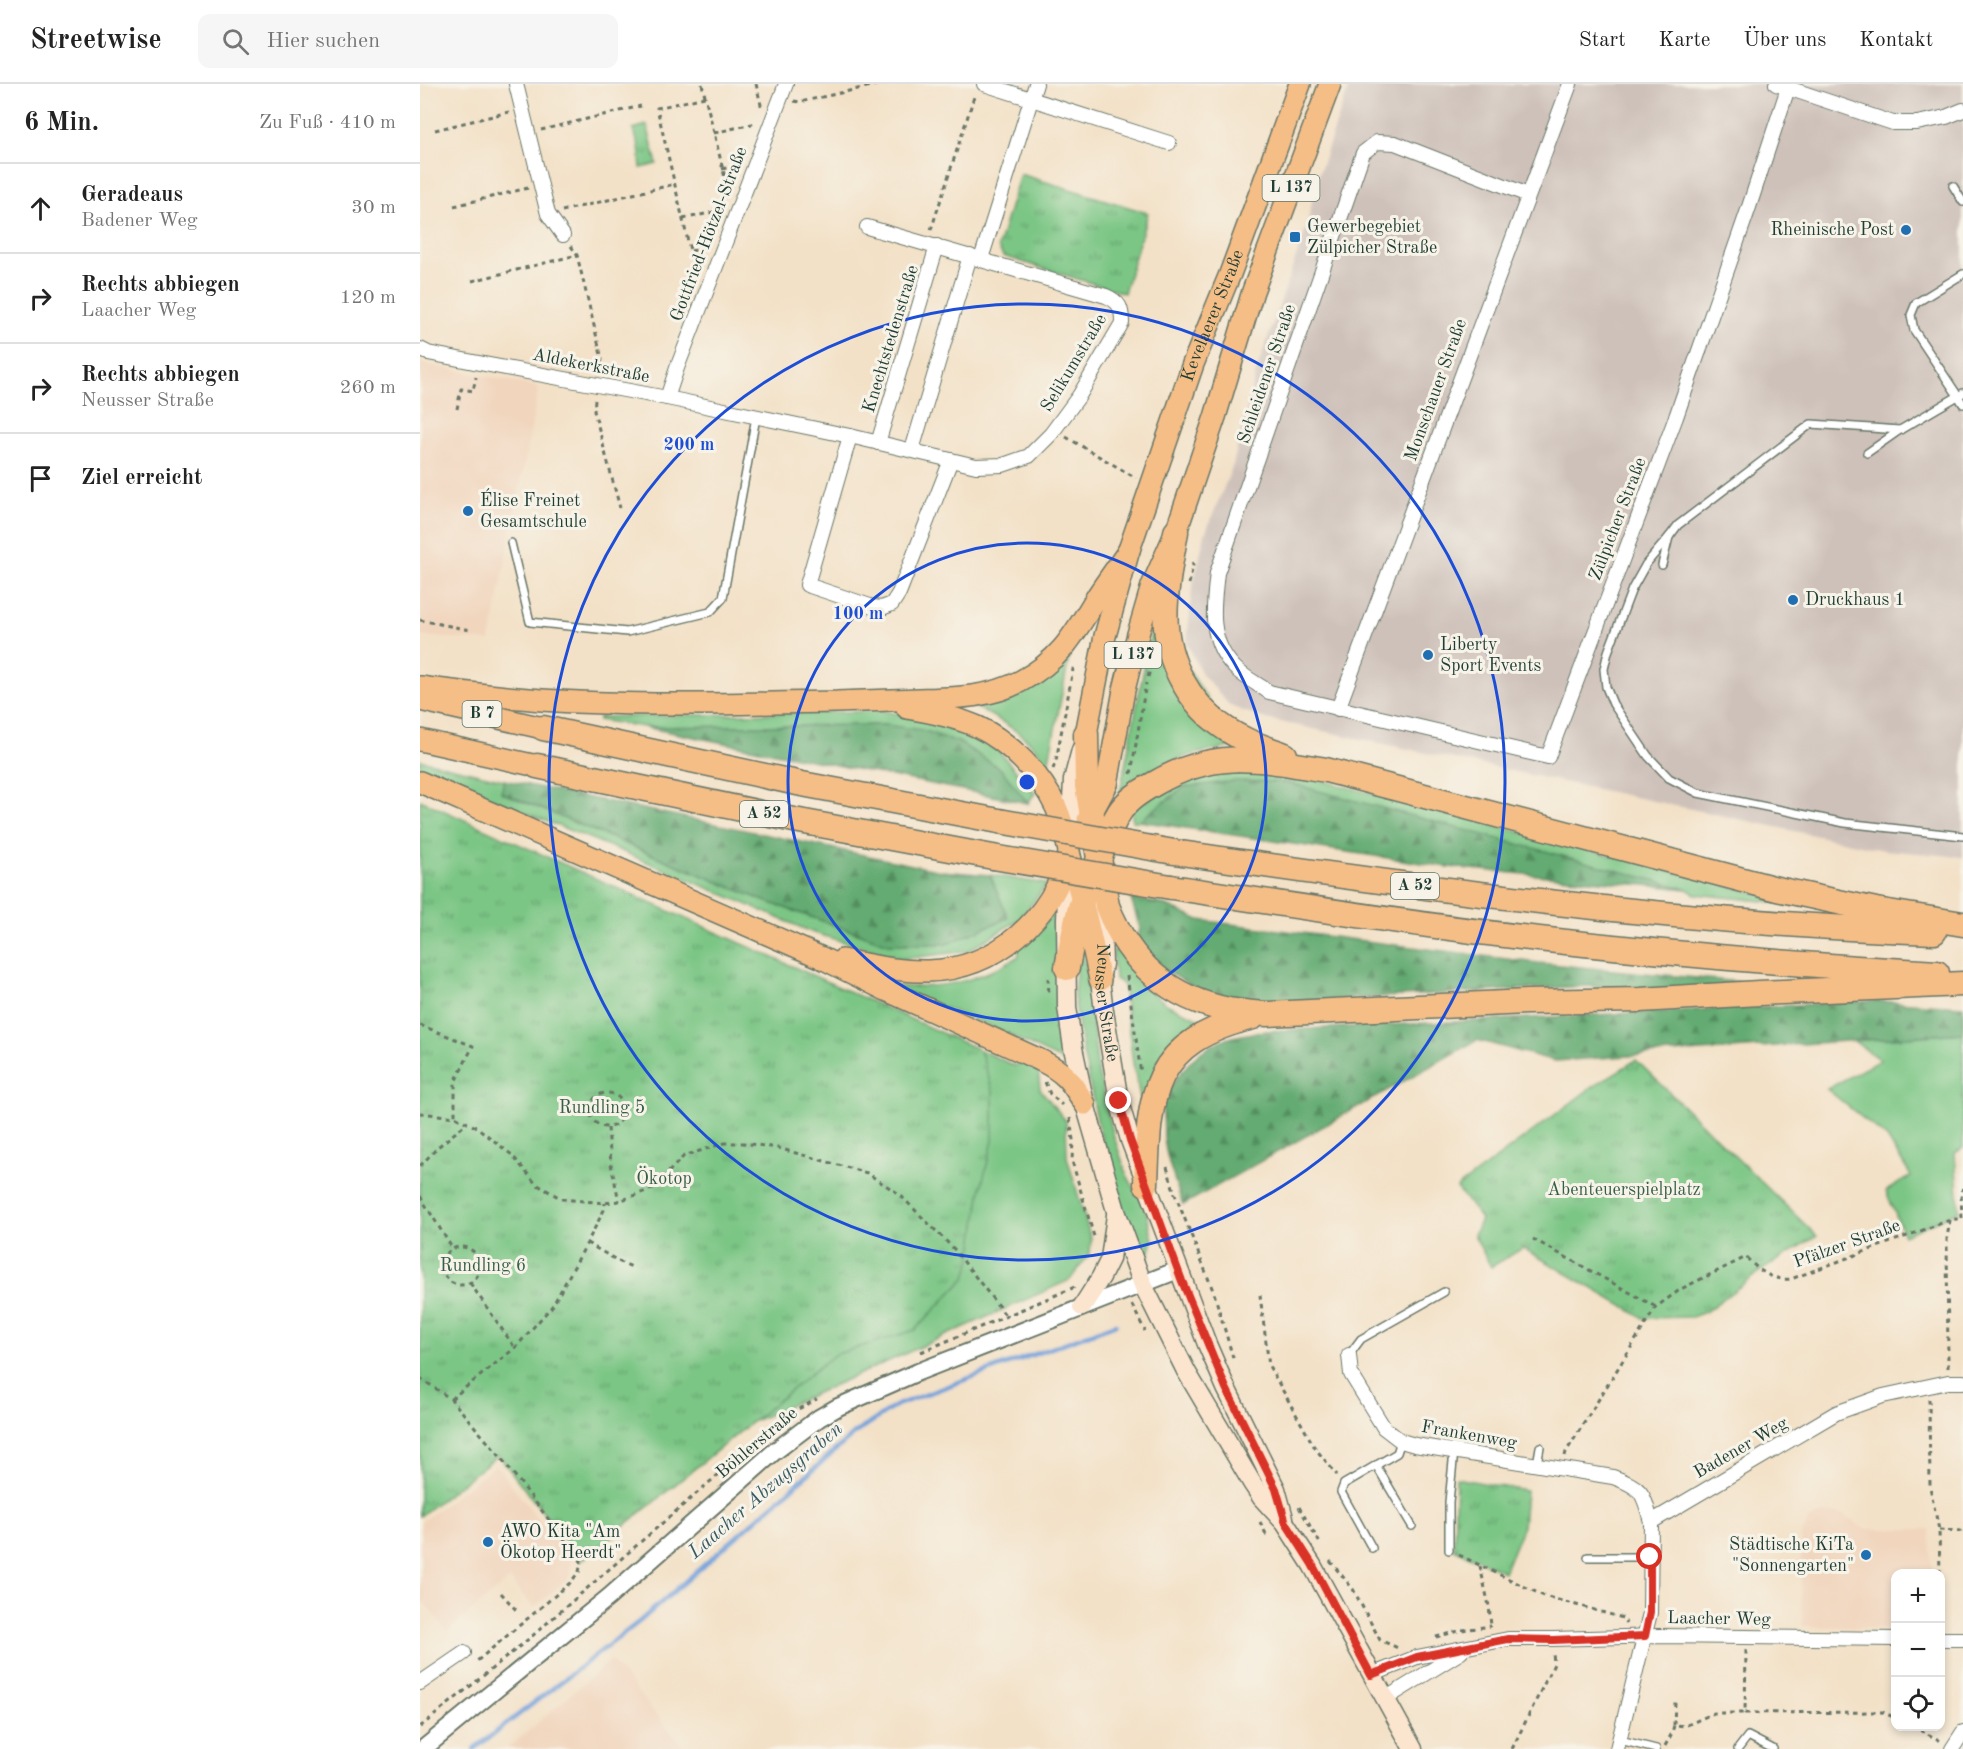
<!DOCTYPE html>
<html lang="de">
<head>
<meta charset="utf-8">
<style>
	:root { --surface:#fff; --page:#f6f6f6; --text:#222; --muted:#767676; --line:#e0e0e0 }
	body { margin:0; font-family:"Old Standard TT",serif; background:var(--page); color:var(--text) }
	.controls { position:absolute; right:18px; bottom:18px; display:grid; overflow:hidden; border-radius:12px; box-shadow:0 3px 9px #0003 }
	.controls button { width:54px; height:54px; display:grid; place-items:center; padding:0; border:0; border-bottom:2px solid var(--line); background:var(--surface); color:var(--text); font:30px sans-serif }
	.stop { position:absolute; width:18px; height:18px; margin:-14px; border:4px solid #d93025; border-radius:50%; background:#fff }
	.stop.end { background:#d93025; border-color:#fff; box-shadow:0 2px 6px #0008 }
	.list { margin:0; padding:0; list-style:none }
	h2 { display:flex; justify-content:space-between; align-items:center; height:78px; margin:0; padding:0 24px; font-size:26px }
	h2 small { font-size:20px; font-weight:400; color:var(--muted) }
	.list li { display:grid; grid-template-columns:39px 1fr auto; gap:18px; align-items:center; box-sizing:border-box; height:90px; padding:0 24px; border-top:2px solid var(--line) }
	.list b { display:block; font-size:22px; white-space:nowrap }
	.list p { margin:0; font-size:20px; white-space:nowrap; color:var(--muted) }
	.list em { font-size:20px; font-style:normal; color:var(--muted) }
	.icon { flex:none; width:33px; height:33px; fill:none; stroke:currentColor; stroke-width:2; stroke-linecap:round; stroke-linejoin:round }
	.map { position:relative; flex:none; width:1543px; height:1665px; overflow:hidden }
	header { display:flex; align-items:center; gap:36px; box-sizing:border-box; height:84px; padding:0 30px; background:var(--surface); border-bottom:2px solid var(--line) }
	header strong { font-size:28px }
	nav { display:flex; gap:33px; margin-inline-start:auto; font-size:21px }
	.search { width:420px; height:54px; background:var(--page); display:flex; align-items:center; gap:15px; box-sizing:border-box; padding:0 21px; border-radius:12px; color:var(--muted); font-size:22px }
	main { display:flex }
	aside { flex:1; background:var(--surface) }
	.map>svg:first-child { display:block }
</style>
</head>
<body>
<header>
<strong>Streetwise</strong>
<div class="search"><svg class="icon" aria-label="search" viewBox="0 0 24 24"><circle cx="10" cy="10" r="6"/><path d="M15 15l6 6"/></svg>Hier suchen</div>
<nav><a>Start</a><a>Karte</a><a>Über uns</a><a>Kontakt</a></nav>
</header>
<main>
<aside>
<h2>6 Min.<small>Zu Fuß · 410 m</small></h2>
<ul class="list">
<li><svg class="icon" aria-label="ahead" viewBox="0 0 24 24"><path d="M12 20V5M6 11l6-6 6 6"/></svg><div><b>Geradeaus</b><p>Badener Weg</p></div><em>30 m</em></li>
<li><svg class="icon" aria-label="right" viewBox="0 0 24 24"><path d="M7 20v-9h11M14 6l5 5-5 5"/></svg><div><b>Rechts abbiegen</b><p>Laacher Weg</p></div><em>120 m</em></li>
<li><svg class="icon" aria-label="right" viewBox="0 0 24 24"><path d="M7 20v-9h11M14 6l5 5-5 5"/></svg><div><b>Rechts abbiegen</b><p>Neusser Straße</p></div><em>260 m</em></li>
<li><svg class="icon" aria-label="arrive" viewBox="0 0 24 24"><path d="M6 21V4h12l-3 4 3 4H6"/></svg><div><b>Ziel erreicht</b></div></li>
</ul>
</aside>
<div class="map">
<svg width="1543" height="1665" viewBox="0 0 1543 1665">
	<defs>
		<pattern id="forest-firs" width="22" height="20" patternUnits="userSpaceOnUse" patternTransform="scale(1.5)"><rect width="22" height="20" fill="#64ab72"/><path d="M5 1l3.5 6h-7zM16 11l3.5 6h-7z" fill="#528c5e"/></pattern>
		<pattern id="park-tufts" width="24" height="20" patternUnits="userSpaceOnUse" patternTransform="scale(1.5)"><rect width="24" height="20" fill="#7bc685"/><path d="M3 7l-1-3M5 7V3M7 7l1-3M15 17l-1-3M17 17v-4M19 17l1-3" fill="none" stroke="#64a26e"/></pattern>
	</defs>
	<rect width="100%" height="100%" fill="#f7f3e8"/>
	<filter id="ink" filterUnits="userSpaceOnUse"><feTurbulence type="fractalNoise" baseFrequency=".0167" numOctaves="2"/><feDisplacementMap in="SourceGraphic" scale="12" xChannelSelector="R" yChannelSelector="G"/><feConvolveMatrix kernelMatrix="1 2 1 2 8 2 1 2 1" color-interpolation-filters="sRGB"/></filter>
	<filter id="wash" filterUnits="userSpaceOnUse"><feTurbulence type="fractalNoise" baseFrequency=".008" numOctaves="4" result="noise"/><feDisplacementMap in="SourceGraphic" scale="24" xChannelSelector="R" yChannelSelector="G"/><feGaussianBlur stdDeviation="1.35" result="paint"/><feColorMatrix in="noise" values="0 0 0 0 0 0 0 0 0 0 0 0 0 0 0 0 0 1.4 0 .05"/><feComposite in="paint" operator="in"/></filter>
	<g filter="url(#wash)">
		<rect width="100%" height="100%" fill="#f3e1c7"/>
		<g fill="#f1d5bd">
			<path d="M0 279 119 303 70 557 0 552Z"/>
			<path d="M76 1381 151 1477 150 1493 114 1524 90 1495 27 1547 0 1514V1439Z"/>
			<path d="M1410 1429 1425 1431 1444 1445H1510L1512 1489 1476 1490 1475 1543 1465 1545 1382 1542 1381 1452 1389 1436 1398 1431Z"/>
			<path d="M191 1576 265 1665H87Z"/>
		</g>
		<path fill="#cec1ba" d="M930 0H1543V773L1464 766 846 635 810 622 782 590 767 559 772 505 785 450 813 381 836 288 888 139 895 101Z"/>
		<g fill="#7bc685" stroke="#4d825c" stroke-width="1.5">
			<path d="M733 538 740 539 814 658 813 663C776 668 754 674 721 692L719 700 698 718Z"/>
			<path d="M650 569 627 686C625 681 623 674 619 669 606 649 570 630 548 620Z"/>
			<path d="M464 627 524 639 576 664 615 709 608 719 580 685 538 658 466 641 224 643 179 636V633Z"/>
			<path d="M0 676 84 696 82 709 342 816 469 860 588 834 570 791 627 800 600 835 548 867 482 875 394 849 194 764 88 722 0 683Z"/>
			<path d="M784 686 865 687 1355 814 1362 819 1275 810 1267 805 764 703 719 737H712V723Z"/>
			<path d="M638 823 637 910 640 943 647 979 568 941 468 902C519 905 555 900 599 872L598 864 622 843Z"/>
			<path d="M697 865 722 894 726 904 748 921 791 940 722 1023 713 979 703 900 695 895 693 867Z"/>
			<path d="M661 868 665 876 678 988 694 1053 707 1091 725 1124 733 1156 726 1182 705 1133 679 1045 662 963 654 912 658 870Z"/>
			<path d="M1543 949V1064L1535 1069 1539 1127 1484 1151 1466 1107 1491 1092 1467 1054 1407 1005 1460 976 1434 957Z"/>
			<path d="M560 966 595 982 600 977 618 985 620 1005 646 1037 647 1073 671 1155 670 1169 650 1196 332 1338 166 1473 91 1273 551 1176 573 1008Z"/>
		</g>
		<g fill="url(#forest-firs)" stroke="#427453" stroke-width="1.5">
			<path d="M466 641 502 646 538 658 581 685 608 719 224 643Z"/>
			<path d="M84 696 521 787 570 791 588 834 527 860H469L342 816 81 708Z"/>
			<path d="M816 697 865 698 1267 805 1029 783 719 737 764 703Z"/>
			<path d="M711 815 742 820 779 836 1118 879 1362 902 1235 906 1167 902 851 919 812 916 773 903 739 882 717 858 720 844Z"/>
			<path d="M1456 917 1543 922V949L1135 977 1057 956 763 1121C756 1099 746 1076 744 1053 743 1042 745 1032 741 1020 755 994 771 970 800 957 814 951 831 950 846 947Z"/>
		</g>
		<g fill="url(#park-tufts)" stroke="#4d825c" stroke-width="1.5">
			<path d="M227 41 237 80 221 84 219 62 213 45Z"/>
			<path d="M600 90 728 129 704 209 583 172 578 163Z"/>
			<path d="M0 716 560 966 573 1008V1057L561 1104 551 1176 546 1193 495 1246 414 1271 161 1477 78 1371 0 1432Z"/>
			<path d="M1216 976 1397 1152 1345 1184 1285 1228 1272 1233 1223 1234 1103 1164 1071 1183 1054 1151 1061 1135 1037 1104 1172 1003Z"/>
			<path d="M1036 1394 1106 1407 1103 1442 1084 1488 1034 1465Z"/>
		</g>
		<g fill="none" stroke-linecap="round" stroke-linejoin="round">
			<path stroke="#71a0da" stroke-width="4.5" d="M54 1665 220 1537 435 1349 477 1321 696 1240"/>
		</g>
	</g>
	<g filter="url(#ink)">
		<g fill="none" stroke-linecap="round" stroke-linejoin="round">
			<g stroke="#697667" stroke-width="10">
				<g id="service">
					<path d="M1533 102 1543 118"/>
					<path d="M1543 309 1538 312 1543 320"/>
					<path d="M1447 369 1480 346 1538 312 1494 246 1491 231 1496 219 1543 190"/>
					<path d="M1249 453 1226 480 1212 505 1188 568 1184 585 1186 603 1193 620 1228 672 1249 694 1278 709 1425 739 1543 752"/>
					<path d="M91 459 110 538 207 548 290 528 303 514 336 333"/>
					<path d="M1242 481 1249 453 1258 441 1391 340 1480 346"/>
					<path d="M929 1271 941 1255 1024 1208"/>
					<path d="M1117 1380 1120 1363"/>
					<path d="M956 1381 992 1442"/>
					<path d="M952 1464 921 1408 924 1400 977 1369 981 1357"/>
					<path d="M1029 1466V1418L1034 1367"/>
					<path d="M1168 1473H1230"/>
					<path d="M1200 1656 1236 1665"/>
					<path d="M1318 1665 1328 1652 1353 1665"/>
				</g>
			</g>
			<g stroke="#697667" stroke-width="16">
				<g id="minor">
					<path d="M96 0 128 130 143 151"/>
					<path d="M564 0 749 59"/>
					<path d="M1356 0 1473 39H1497L1526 33 1543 26"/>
					<path d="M1108 111 975 59 957 58 943 69 797 489C793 523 788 556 814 583 823 593 838 600 849 608L1128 673 1256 333 1328 126 1368 4"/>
					<path d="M561 175 616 0"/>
					<path d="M0 265 8 269 59 279 247 314 430 352 556 382 583 381 609 372 631 350 659 312 702 239C702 224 700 218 686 212L447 143"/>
					<path d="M247 314 257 284 366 0"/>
					<path d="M430 352 387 501 453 523 462 524 472 520 479 509 531 376"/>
					<path d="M458 359 517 162"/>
					<path d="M492 366 550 172"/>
					<path d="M918 625 1150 0"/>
					<path d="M929 1271 931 1290 964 1344 981 1357 995 1361 1193 1393C1223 1404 1223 1408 1231 1438"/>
					<path d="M1520 1555H1543"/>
					<path d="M951 1591 997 1573 1088 1555H1133L1239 1552 1476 1555"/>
					<path d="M0 1599 44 1569"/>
					<path d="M965 1615 1041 1568"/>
					<path d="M1197 1665 1230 1529 1231 1438 1416 1329 1463 1312 1528 1298H1543"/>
					<path d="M1532 1665 1543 1648"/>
				</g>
			</g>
			<g stroke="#697667" stroke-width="20">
				<path id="tertiary" d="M3 1665 189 1513 354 1368 399 1334 418 1323 498 1288 758 1186"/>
			</g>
			<g stroke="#697667" stroke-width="21">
				<g id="secondary">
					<path d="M661 666 653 696 646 835 647 923 653 964 665 1020 696 1127 723 1201 766 1287 832 1399 842 1414 865 1439 892 1481 993 1665"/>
					<path id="s1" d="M681 815 683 880 680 896 684 927 699 1017 710 1056 787 1260 806 1304 856 1405 864 1434"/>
					<path d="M662 1223 681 1193 690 1175 696 1131"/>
				</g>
			</g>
			<g stroke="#697667" stroke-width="24">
				<g id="primary">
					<path id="s2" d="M666 650 685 552 709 466 773 280 810 190 880 0"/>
					<path d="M687 700 704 606 718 550 732 502 756 448 795 333 833 207 910 0"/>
				</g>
			</g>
			<g stroke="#697667" stroke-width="24">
				<g id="trunk">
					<path d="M0 603C41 608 81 613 122 616 220 623 319 619 417 618 444 617 472 616 499 615 533 614 570 614 601 597 642 575 655 549 678 511 688 496 699 481 709 466"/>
					<path d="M0 616 123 644"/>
					<path d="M487 624C511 628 536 633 558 643 590 658 621 691 636 723 645 742 647 761 652 780 663 818 672 857 680 896"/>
					<path d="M0 656 117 682"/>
					<path d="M0 698 400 873 466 906 620 976C646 989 650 996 665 1020"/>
					<path d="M668 735 687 700"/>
					<path d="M422 876C450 881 479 888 508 887 577 885 632 834 649 770"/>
				</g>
			</g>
			<g stroke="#697667" stroke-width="27">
				<g id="motorway">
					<path d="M756 448C752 471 747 494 746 517 741 575 771 631 826 656 838 662 852 666 865 671"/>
					<path d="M123 644 382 700 579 737"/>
					<path d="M666 650 667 702 687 822C709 878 750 915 809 926 822 928 834 929 847 930L1107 918 1220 916 1339 909 1543 900"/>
					<path d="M117 682 374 736 573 773"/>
					<path d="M754 768C1005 805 1259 839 1514 848"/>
					<path d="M751 803C868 821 984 839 1101 853 1240 869 1379 881 1517 889"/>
					<path d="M647 884C651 862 655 839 662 817 667 803 673 789 679 775 685 759 690 743 699 729 706 717 721 707 734 700 795 664 840 675 906 686L1357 805 1456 826 1543 840"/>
					<path d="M726 1100C729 1008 731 958 833 933"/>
				</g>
			</g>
			<g stroke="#697667" stroke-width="3" stroke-dasharray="4.5 4.5" stroke-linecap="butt">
				<path d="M282 0 309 110"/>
				<path d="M336 0 342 25"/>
				<path d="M374 17 380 18 460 0"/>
				<path d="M15 46 89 28"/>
				<path d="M121 46 221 22"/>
				<path d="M294 49 336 39"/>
				<path d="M302 85 321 81"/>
				<path d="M34 122 108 104"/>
				<path d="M142 127 255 100"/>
				<path d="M263 135 302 126"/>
				<path d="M511 146 555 10"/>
				<path d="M151 162 157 171 182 275 179 289"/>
				<path d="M271 167 289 163"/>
				<path d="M52 197 157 171"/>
				<path d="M270 208 267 194 273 179 237 24 285 13"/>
				<path d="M175 316 174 327 200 424"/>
				<path d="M37 325 41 305 53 307 56 293"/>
				<path d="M646 353 716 394"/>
				<path d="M769 500 773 481 772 477"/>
				<path d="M0 536 50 546"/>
				<path d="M728 593 733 576"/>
				<path d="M633 685 636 677 654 580"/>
				<path d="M711 690 726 599"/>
				<path d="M707 892 721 990"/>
				<path d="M628 894 629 911"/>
				<path d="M0 941 53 962 35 998V1033"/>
				<path d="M625 998 630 1010 642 1021"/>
				<circle cx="187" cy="1026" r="17"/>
				<path d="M0 1029 35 1033 58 1044 92 1071 116 1100 142 1115 185 1119 199 1117 232 1105 264 1072 305 1059H323L358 1064 447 1089 479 1110 534 1165 586 1232"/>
				<path d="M650 1034 653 1056 652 1077 675 1156"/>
				<path d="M188 1044 191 1080 199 1117"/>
				<path d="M0 1082 19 1062 47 1039"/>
				<path d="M747 1083 755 1110 794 1209 814 1277"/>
				<path d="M0 1112 32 1164"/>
				<path d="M1542 1134 1541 1110 1543 1104"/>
				<path d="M1113 1155 1236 1223"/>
				<path d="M167 1159 200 1178 212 1183"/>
				<circle cx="41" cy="1182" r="19"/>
				<path d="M50 1199 95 1264"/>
				<path d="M840 1211 849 1282 895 1364 917 1391"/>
				<path d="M712 1221 725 1247"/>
				<path d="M501 1268 655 1203"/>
				<path d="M1528 1284 1527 1154 1530 1136"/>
				<path d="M0 1294 31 1315 78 1370 161 1477 159 1488 150 1499 57 1577"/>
				<path d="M31 1315 95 1264 133 1221 167 1159 184 1126 185 1119"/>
				<path d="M1509 1315 1510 1403 1519 1446 1520 1490"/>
				<path d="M1145 1372 1146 1368 1236 1223 1261 1205 1326 1173C1338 1186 1352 1197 1371 1195L1530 1136 1543 1134"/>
				<path d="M879 1423 901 1461"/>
				<path d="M840 1438 846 1450 850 1448"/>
				<path d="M1519 1446 1543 1447"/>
				<path d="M1039 1471 1124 1512 1203 1534 1206 1539"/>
				<path d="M910 1477 933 1505 960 1556 978 1564"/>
				<path d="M1060 1482 1069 1522 1071 1542"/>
				<path d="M81 1509 97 1527"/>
				<path d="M1520 1530 1521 1541"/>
				<path d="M1016 1553 1042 1546 1071 1542"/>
				<path d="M1326 1566 1325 1629 1462 1628 1476 1634"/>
				<path d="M1254 1641 1255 1618"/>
				<path d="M1492 1642 1521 1657"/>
				<path d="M0 1643 111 1553 337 1357 371 1329 397 1315"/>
				<path d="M1245 1662 1252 1649 1254 1641 1265 1642 1294 1629H1325"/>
				<path d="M1092 1665 1134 1580 1133 1569"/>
			</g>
			<use href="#service" stroke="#fff" stroke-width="7"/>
			<use href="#minor" stroke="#fff" stroke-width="14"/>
			<use href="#tertiary" stroke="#fff" stroke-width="16"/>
			<use href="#secondary" stroke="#fbe5cf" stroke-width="18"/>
			<use href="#primary" stroke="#f6be87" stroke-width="21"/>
			<use href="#trunk" stroke="#f6be87" stroke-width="21"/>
			<use href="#motorway" stroke="#f6be87" stroke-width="24"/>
			<g stroke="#697667" stroke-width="27" stroke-linecap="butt">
				<g id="motorway-bridge">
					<path d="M579 737 754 768"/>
					<path d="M573 773 751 803"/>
				</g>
			</g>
			<use href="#motorway-bridge" stroke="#f6be87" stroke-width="24"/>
		</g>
	</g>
	<g fill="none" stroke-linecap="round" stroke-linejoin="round" filter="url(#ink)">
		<path stroke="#d93025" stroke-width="8" d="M699 1017 710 1056 762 1197 806 1304 856 1405 866 1439 892 1480 951 1591 997 1573 1088 1555 1133 1556 1225 1552 1230 1528V1473"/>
	</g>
	<g fill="none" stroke="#1d4ed8" stroke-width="3">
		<circle cx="607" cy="698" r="239"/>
		<circle cx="607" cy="698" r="478"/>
	</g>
	<g fill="#1f6fb2" stroke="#f7f3e8" stroke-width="2">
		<circle cx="1486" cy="146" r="6"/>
		<rect x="869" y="147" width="12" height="12" rx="3"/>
		<circle cx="48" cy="427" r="6"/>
		<circle cx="1373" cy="516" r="6"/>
		<circle cx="1008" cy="571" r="6"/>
		<circle cx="68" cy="1458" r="6"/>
		<circle cx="1446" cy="1471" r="6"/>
	</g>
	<g text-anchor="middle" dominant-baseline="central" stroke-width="6" stroke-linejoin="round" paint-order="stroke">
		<g fill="#f7f3e8" stroke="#60746a" stroke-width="1.5">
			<rect x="842.5" y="91" width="57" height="26" rx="4.5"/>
			<rect x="684.5" y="558" width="57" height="26" rx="4.5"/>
			<rect x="42.5" y="617" width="39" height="26" rx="4.5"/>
			<rect x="320" y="717" width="48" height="26" rx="4.5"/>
			<rect x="971" y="789" width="48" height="26" rx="4.5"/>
		</g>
		<g font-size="16" font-weight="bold" fill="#1f3d34">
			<text x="871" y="104">L 137</text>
			<text x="713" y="571">L 137</text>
			<text x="62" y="630">B 7</text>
			<text x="344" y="730">A 52</text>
			<text x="995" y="802">A 52</text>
		</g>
		<g font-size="18" fill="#1f3d34" stroke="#f7f3e8" text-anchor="start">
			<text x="887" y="143">Gewerbegebiet<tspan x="887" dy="21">Zülpicher Straße</tspan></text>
			<text x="1474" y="146" text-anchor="end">Rheinische Post</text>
			<text x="60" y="417">Élise Freinet<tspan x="60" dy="21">Gesamtschule</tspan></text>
			<text x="1385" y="516">Druckhaus 1</text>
			<text x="1020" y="561">Liberty<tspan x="1020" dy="21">Sport Events</tspan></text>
			<text x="80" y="1448">AWO Kita "Am<tspan x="80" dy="21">Ökotop Heerdt"</tspan></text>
			<text x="1434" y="1461" text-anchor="end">Städtische KiTa<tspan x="1434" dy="21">"Sonnengarten"</tspan></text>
		</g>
		<g font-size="18" fill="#1f3d34" stroke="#f7f3e8">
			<text transform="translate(289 150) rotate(-69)">Gottfried-Hötzel-Straße</text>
			<text stroke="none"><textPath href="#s2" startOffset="438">Kevelaerer Straße</textPath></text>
			<text transform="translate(471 255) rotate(-73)">Knechtstedenstraße</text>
			<text transform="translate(654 279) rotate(-59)">Selikumstraße</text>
			<text transform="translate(171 282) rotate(11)">Aldekerkstraße</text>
			<text transform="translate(847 290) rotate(-71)">Schleidener Straße</text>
			<text transform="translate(1016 306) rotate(-70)">Monschauer Straße</text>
			<text transform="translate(1198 435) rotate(-69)">Zülpicher Straße</text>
			<text stroke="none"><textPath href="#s1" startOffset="104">Neusser Straße</textPath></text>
			<text transform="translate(1427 1160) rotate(-20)">Pfälzer Straße</text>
			<text transform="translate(1049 1351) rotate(10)">Frankenweg</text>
			<text transform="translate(337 1359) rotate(-40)">Böhlerstraße</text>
			<text transform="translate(1321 1364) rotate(-30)">Badener Weg</text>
			<text transform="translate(1299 1535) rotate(1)">Laacher Weg</text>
		</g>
		<g font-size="18" fill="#365f48" stroke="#f7f3e8">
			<text x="182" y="1024">Rundling 5</text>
			<text x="244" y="1095">Ökotop</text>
			<text x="1204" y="1106">Abenteuerspielplatz</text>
			<text x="63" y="1182">Rundling 6</text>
		</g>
		<g font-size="20" font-style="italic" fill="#385b66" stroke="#f7f3e8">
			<text transform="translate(346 1407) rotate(-41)">Laacher Abzugsgraben</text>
		</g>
	</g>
	<circle cx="607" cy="698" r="9" fill="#1d4ed8" stroke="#f7f3e8" stroke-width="3"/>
	<g font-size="18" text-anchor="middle" font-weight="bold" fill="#1d4ed8" stroke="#f7f3e8" stroke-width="6" stroke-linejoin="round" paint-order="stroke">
		<text x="269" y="366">200 m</text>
		<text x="438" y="535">100 m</text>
	</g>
</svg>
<div class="controls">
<button>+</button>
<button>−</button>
<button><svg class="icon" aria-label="locate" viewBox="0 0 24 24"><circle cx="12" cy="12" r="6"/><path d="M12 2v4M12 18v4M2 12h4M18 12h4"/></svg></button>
</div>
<div class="stop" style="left:1230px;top:1473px"></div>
<div class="stop end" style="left:699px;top:1017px"></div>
</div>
</main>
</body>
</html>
